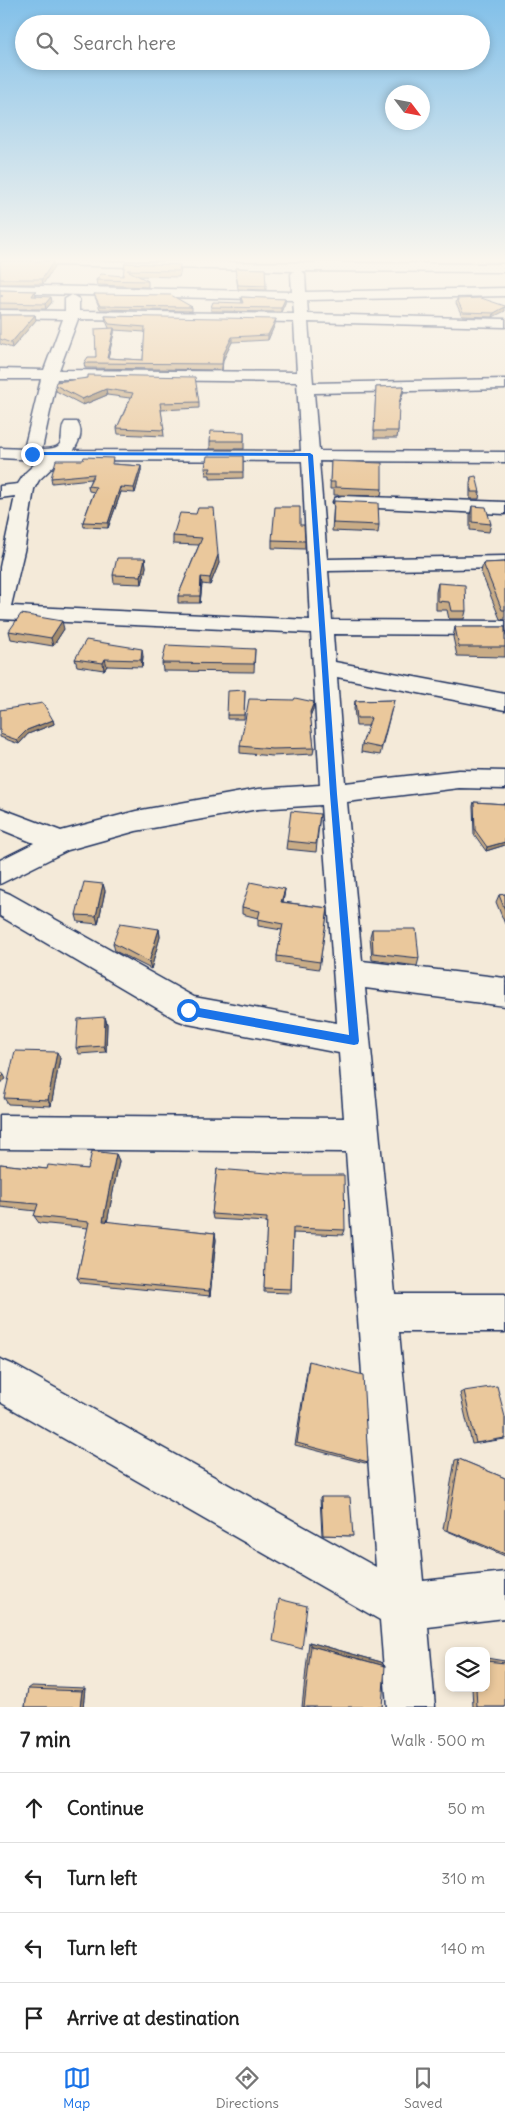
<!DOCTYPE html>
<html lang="en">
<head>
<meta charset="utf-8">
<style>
	:root { --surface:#fff; --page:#f2f2f2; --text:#222; --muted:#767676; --line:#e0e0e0; --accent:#1a73e8 }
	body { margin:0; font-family:Delius,sans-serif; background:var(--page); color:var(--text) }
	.controls { position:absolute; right:15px; bottom:15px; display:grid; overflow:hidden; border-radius:10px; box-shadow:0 2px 8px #0003 }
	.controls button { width:45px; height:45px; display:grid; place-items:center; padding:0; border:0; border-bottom:1px solid var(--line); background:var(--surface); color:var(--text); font:25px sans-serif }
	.compass { position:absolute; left:385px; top:85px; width:45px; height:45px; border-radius:50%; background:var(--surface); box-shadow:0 2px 8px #0003; rotate:122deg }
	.stop { position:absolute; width:15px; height:15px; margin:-11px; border:4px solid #1a73e8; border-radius:50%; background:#fff }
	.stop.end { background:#1a73e8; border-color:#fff; box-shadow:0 1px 5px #0008 }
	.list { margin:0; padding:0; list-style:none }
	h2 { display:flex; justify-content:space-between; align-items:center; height:65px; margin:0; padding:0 20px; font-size:21px }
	h2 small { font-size:16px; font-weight:400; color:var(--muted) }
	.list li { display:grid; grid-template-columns:32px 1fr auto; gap:15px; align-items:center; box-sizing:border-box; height:70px; padding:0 20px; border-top:1px solid var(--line) }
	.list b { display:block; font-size:19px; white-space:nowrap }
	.list em { font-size:16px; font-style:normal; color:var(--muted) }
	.icon { flex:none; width:28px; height:28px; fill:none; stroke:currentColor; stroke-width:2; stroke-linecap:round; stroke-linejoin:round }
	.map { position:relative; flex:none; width:505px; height:1707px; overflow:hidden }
	.search { position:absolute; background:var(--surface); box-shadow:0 2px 8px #0003; left:15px; right:15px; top:15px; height:55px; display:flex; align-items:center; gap:12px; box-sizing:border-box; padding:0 18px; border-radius:28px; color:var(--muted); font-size:19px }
	.sheet { height:345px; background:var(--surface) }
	nav { display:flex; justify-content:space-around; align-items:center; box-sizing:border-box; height:70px; border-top:1px solid var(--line); background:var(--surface); font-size:14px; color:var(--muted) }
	nav a { display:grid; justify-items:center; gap:2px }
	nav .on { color:var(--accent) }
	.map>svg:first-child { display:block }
</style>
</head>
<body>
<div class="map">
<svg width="505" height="1707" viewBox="0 0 505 1707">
	<rect width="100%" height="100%" fill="#f4ead9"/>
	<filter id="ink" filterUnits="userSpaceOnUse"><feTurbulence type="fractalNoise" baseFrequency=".02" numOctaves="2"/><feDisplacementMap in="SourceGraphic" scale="10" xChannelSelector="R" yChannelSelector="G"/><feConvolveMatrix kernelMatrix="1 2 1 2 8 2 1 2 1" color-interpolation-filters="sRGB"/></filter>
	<g filter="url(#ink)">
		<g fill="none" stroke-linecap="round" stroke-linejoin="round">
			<g stroke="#1b2f5e" stroke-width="3">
				<g id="minor">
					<path d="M46 261 505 264V272L302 271 305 274 306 292 505 288V296L307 300 308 314 505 319V327L308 322 313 383 505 379V389L314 393 319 451 505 452V462L319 461 327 559 505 556V568L328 571 332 620 505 621V635L333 634 335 662 505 694V710L337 677 345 783 459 770 505 771V789L459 788 347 802 362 961 505 978V1006L365 988 395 1294H505V1332H399L423 1581 505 1572V1618L428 1627 435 1707H387L380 1620 0 1402V1359L14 1365 376 1567 346 1152 0 1149V1115L344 1118 339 1053 188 1024 177 1020 0 916V890L10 894 194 997 337 1023 321 805 258 809 136 831 68 850 0 884V860L34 843 0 829V808L61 831 136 811 258 789 320 785 311 633 0 619V567L15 496 0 498V486L18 484 25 473 39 460 0 458V448L24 449 41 379H0V369L44 370 63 319 0 318V310L65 311V299L72 295 79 299V311L294 314 293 300 0 293V285L292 292 291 274 294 271 52 265ZM78 319 294 322 297 372 59 370ZM57 379 297 382 301 451 74 450C79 441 84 432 77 422H65C57 434 71 450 42 449ZM60 460 302 461 310 620 11 606 25 547 34 489 39 480Z"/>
					<path d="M342 496 505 502V514L335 506 333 502 335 498Z"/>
				</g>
			</g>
			<use href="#minor" fill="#f7f3e8" fill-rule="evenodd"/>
		</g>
		<g fill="#c9ac86" stroke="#1b2f5e" fill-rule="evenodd">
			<path d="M0 261 53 262 54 267 43 284H0Z"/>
			<path d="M125 263 181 270 179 277 137 276 148 281V287L97 285 96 280 123 276Z"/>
			<path d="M235 268 265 269 266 290 238 289Z"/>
			<path d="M0 290 35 291 36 296 52 302 46 309H0Z"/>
			<path d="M94 294 192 307V311L100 309 95 297Z"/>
			<path d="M241 297 285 299V303L281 312 211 311V307L242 303Z"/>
			<path d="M457 299 505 306 493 317 462 316 456 303Z"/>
			<path d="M0 315H35L36 320 12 348 0 344Z"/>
			<path d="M105 316 275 324 268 340 232 342 223 360 222 370 85 368 84 363 96 357 109 328 106 321ZM114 330 145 332 143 360 108 358 114 333Z"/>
			<path d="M88 378 199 402V408L161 410 164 436 118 434 117 428 130 398 107 395 83 405 56 391 55 385Z"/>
			<path d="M404 386 403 393 398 407V431L397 438H374L376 387Z"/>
			<path d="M244 432V449H210V441Z"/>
			<path d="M243 456V478L210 479V475H206L205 468Z"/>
			<path d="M331 461 382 489 381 496 334 495V489H330Z"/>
			<path d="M114 464 141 466V471L135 493 121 492 108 528 84 527 83 522 94 492 89 491 88 486 91 479 52 483 51 478Z"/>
			<path d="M471 477 480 492 479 499H470V484Z"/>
			<path d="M334 501 379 525 378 533 332 531Z"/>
			<path d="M472 506 491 524 489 532 470 530V515Z"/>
			<path d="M196 514 219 563 210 585 202 584 200 603H178V596L199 545 173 544V536Z"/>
			<path d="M300 525 305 541V549L272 548V540Z"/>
			<path d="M145 558 146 567 142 584 114 583 113 575Z"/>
			<path d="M505 562V620L500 619 481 572 483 563Z"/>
			<path d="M438 583 466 611 464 619H449L447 610H436V592Z"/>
			<path d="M455 627H505V657L457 656 453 637Z"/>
			<path d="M64 629 53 646 11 639 9 631Z"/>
			<path d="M255 649 254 672 163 671 162 663Z"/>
			<path d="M143 656 142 667 107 666 104 670 77 666 75 659Z"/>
			<path d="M245 690 244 719H227V715Z"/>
			<path d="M394 700 380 755 361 752 362 744 369 726H356L354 708 355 701Z"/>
			<path d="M313 709 310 716 314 748 313 754 272 756 240 753V746Z"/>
			<path d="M0 710 53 720 54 724 28 734 19 744 0 737Z"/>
			<path d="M474 802 505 804V845L486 851 474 834 473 806Z"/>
			<path d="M320 814 316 852 286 849 287 841Z"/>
			<path d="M103 884 105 891 98 924 78 922 76 915Z"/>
			<path d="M285 889 284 896 283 902 328 908 319 969 277 963V956L282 930 258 926V918L242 914V907Z"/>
			<path d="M505 894V924L496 902 499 895Z"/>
			<path d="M159 929 160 937 151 969 115 951 113 943Z"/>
			<path d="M372 929 419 958 417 966 372 960 370 936Z"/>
			<path d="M105 1017 107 1024 106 1052 79 1054 76 1048Z"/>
			<path d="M60 1058 51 1106 8 1104 4 1098Z"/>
			<path d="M116 1154 119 1161 107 1222 215 1233 216 1240 210 1296 81 1283 77 1278 88 1228 39 1223 34 1216 36 1211 0 1207V1164L47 1169H88Z"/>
			<path d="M217 1169 345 1230 343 1235 293 1233 291 1293 264 1292 267 1222 213 1219 212 1214Z"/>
			<path d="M309 1361 368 1462 365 1463 295 1445 308 1365Z"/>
			<path d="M464 1391 505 1417V1439L472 1444 460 1393Z"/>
			<path d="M459 1459 505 1478V1556L443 1529 455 1460Z"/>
			<path d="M321 1497 353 1536 322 1535 320 1498Z"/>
			<path d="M309 1642 381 1662 382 1707H302Z"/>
			<path d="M486 1658 505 1661V1707H473L472 1688H486Z"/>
			<path d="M32 1686 85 1688 83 1707H25L28 1689Z"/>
		</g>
		<g fill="#a48c6d" stroke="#1b2f5e">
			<path d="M53 262 54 267 43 284 42 279Z"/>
			<path d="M35 291 36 296 33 301 32 296Z"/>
			<path d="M51 297 52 302 46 309 45 304Z"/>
			<path d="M285 299V303L281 312V308Z"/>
			<path d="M505 307V311L493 317 494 313Z"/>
			<path d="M35 315 36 320 12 348 11 343Z"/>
			<path d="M276 319 275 324 268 340V335Z"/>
			<path d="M114 328V333L107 363V358Z"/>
			<path d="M232 337V342L223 360 222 370 223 355Z"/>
			<path d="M404 386 403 393 398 409 399 403Z"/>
			<path d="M106 389 107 395 83 405 82 399Z"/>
			<path d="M141 466V471L135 493 134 488Z"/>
			<path d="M120 487 121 492 108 528V523Z"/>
			<path d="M218 555 219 563 210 585V578Z"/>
			<path d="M145 558 146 567 142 584 141 576Z"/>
			<path d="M201 577 202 584 200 603V596Z"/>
			<path d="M62 621 64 629 53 646 51 638Z"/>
			<path d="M142 649 143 656 142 667 141 660Z"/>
			<path d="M105 659 107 666 104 670 103 663Z"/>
			<path d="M314 702 313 709 309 719 310 712Z"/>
			<path d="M53 720 54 724 28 734 19 744 17 740 27 730Z"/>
			<path d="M505 842V845L486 851 487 847Z"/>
			<path d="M103 884 105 891 98 924 96 916Z"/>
			<path d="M285 889 284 896 281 909V902Z"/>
			<path d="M159 929 160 937 151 969 149 962Z"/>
			<path d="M105 1017 107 1024 106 1052 104 1046Z"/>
			<path d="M57 1052 60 1058 51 1106 48 1100Z"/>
			<path d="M4 1075 6 1079 0 1083V1079Z"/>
			<path d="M116 1154 119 1161 106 1228 103 1221Z"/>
			<path d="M215 1233 216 1240 210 1296 209 1291Z"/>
			<path d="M309 1642 381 1662 385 1666 311 1646Z"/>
			<path d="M85 1688 83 1707H80L82 1691Z"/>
		</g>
		<g fill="#eac89c" stroke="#1b2f5e">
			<path d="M0 261H51L53 262 42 279H0Z"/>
			<path d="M125 263 180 265 179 271 127 270 148 281 96 280 101 274 123 276Z"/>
			<path d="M235 268 265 269 266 286 238 285Z"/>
			<path d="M0 290 35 291 32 296 51 297 45 304 0 303V297L3 296 0 295Z"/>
			<path d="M94 294 171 295 192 307 100 306Z"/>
			<path d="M241 297 285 299 281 308 211 307 213 302 243 303Z"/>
			<path d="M481 298 505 306V307L494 313 463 312 457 299Z"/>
			<path d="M0 315H35L11 343 0 339Z"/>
			<path d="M105 316 276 319 268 335 232 337 223 355 222 364 84 363 88 357H96L95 329 114 328 107 358 143 360 145 327 109 324Z"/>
			<path d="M88 375 195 377 199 402 160 403 164 430 117 428 133 393 106 389 82 399 55 385 56 382 88 378Z"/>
			<path d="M404 386 399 403 398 431H374L376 387Z"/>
			<path d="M211 431 244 432V441H210Z"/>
			<path d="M207 456H243V472H209L211 468H205Z"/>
			<path d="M84 457 113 458 112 464 141 466 134 488 120 487 108 523 83 522 96 487 88 486 94 474 51 478 56 460H83Z"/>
			<path d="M331 461 382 463V489L335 487V482H330Z"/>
			<path d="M476 476 480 492H471V477Z"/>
			<path d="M334 501 378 503 379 525 333 523Z"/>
			<path d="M472 506 486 507 491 524 472 522Z"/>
			<path d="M275 507H300V525H304L305 541 272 540Z"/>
			<path d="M198 508H214L218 555 210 578 201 577 200 596H178L202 538 173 536 180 513 196 514Z"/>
			<path d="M117 558H145L141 576 113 575Z"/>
			<path d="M505 562V610H502L483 563Z"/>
			<path d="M438 583 465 585 466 611H451L449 602 438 601Z"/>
			<path d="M21 614 62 621 51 638 9 631Z"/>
			<path d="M455 627H505V647H459Z"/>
			<path d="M86 640 142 649 141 660 105 659 103 663 75 659Z"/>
			<path d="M166 645 255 649 254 664 162 663Z"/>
			<path d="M245 690 244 715H227L228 691Z"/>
			<path d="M295 698 314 702 310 712 314 748 272 749 240 746 249 699 294 700Z"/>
			<path d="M394 700 381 748 362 744 371 718H357L355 701Z"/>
			<path d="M43 703 53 720 27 730 17 740 0 734V710Z"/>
			<path d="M474 802 505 804V842L487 847 475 830Z"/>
			<path d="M291 811 320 814 316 844 287 841Z"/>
			<path d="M84 882 103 884 96 916 76 915Z"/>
			<path d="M250 882 285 889 281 902 328 908 320 962 277 956 283 924 258 919 260 911 242 907Z"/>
			<path d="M505 894V910L499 895Z"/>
			<path d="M120 923 159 929 149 962 113 943Z"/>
			<path d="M372 929H416L419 958 373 953Z"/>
			<path d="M105 1017 104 1046 76 1048 78 1019Z"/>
			<path d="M15 1051 57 1052 48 1100 4 1098Z"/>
			<path d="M0 1070 4 1075 0 1079Z"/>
			<path d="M92 1151 116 1154 103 1221 215 1233 209 1291 77 1278 89 1222 34 1216 38 1204 0 1201V1164L47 1169 48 1165 88 1169Z"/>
			<path d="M217 1169 292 1175H344L345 1230 293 1228 291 1289 264 1288 267 1218 212 1214Z"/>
			<path d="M309 1361 363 1375 368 1462 297 1443Z"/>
			<path d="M497 1386 505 1417V1438L476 1443 464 1391Z"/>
			<path d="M459 1459 505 1478V1554L447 1530Z"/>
			<path d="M321 1497H350L353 1536 323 1535Z"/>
			<path d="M279 1599 307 1606 302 1649 273 1641Z"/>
			<path d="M311 1646 385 1666 382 1707H304Z"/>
			<path d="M486 1661 505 1663V1707H477L476 1688H486Z"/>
			<path d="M28 1689 82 1691 80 1707H25Z"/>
		</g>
	</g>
	<linearGradient id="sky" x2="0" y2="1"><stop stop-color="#82c0e9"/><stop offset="0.52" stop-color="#faf6ee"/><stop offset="1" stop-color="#faf6ee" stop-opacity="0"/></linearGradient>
	<rect width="505" height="500" fill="url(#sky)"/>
	<path fill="#1a73e8" d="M32 452 310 453 313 455 337 794 359 1041 358 1044 354 1045 188 1015 184 1010 188 1006 349 1035 330 794 308 456 30 455Z"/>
</svg>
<div class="controls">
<button><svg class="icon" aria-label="layers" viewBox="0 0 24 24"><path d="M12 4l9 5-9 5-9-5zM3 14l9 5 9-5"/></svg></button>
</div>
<svg class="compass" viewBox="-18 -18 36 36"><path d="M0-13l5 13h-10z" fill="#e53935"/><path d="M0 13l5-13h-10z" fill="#767676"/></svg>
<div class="stop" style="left:188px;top:1010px"></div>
<div class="stop end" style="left:32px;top:454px"></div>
<div class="search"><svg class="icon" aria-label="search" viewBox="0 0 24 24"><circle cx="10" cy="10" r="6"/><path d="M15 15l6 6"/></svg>Search here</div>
</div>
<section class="sheet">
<h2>7 min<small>Walk · 500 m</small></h2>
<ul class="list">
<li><svg class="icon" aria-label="ahead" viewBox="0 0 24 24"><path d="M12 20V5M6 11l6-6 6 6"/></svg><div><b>Continue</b></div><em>50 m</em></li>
<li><svg class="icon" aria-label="left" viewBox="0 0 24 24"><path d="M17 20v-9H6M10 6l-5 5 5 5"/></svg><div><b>Turn left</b></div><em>310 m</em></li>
<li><svg class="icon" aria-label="left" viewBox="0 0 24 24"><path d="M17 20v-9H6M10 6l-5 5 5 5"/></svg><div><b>Turn left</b></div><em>140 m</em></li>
<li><svg class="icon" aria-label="arrive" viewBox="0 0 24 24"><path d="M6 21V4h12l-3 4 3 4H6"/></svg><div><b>Arrive at destination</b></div></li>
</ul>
</section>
<nav>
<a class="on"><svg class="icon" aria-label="map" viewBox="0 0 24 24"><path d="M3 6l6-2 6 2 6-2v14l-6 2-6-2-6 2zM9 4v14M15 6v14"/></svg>Map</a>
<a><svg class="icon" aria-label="directions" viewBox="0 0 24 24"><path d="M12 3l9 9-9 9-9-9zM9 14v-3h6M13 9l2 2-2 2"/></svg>Directions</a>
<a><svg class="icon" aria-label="saved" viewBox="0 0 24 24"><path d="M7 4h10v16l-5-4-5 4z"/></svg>Saved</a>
</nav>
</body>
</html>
